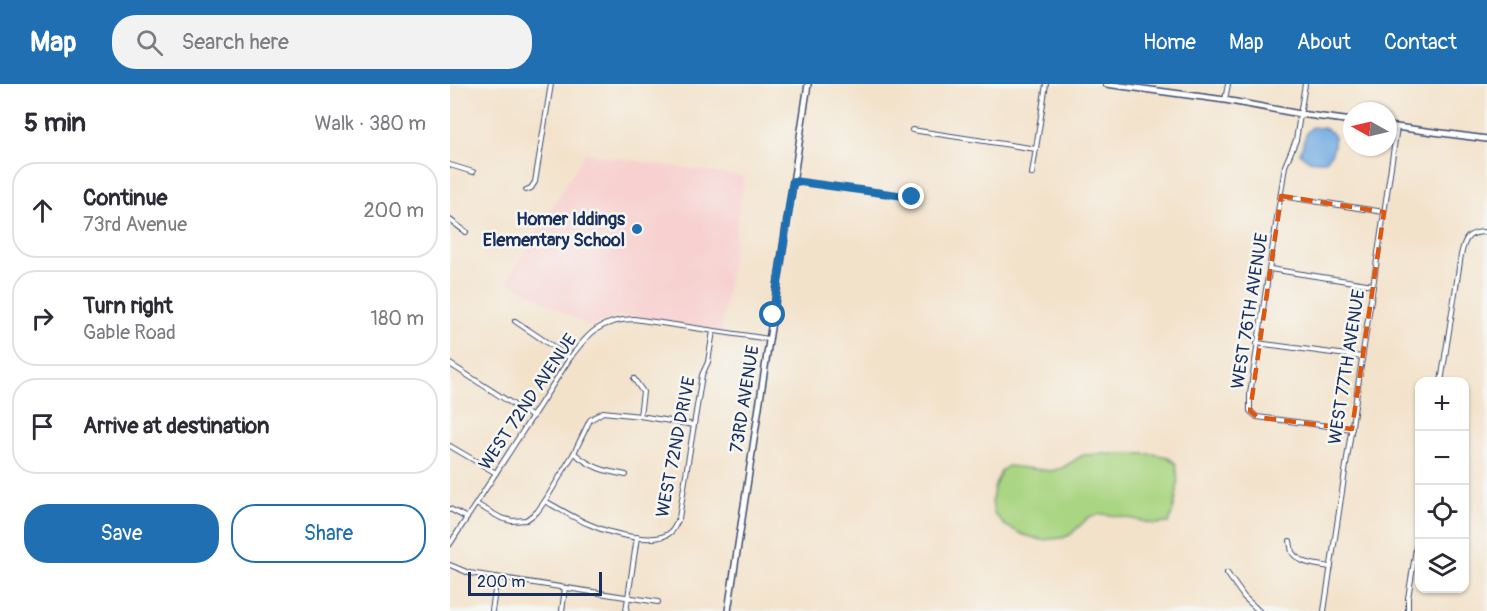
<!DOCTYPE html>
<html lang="en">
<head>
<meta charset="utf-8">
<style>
	:root { --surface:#fff; --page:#f2f2f3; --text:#2b2b33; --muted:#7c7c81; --line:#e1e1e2; --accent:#1f6fb2 }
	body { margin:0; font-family:Pangolin,sans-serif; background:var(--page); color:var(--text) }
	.controls { position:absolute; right:18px; bottom:18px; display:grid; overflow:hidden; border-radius:12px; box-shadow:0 2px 4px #0004 }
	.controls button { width:54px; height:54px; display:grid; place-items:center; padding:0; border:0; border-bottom:2px solid var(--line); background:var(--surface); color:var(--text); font:30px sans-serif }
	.compass { position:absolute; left:893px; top:18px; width:54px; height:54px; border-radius:50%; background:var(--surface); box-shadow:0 2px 4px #0004; rotate:278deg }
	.scale { position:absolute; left:18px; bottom:15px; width:134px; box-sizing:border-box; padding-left:6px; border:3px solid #1b2f5e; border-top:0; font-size:16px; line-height:21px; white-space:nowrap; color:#1b2f5e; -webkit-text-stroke:4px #f6f6f2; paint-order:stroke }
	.stop { position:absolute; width:18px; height:18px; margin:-14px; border:4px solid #1f6fb2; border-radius:50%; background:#fff }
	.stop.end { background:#1f6fb2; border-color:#fff; box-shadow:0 2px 6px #0008 }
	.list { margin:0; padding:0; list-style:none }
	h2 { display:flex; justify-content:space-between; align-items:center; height:78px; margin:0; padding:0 24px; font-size:26px }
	h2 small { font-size:20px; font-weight:400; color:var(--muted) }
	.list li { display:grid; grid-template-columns:39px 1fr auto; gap:18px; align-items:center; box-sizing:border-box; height:96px; margin:0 12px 12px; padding:0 12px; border:2px solid var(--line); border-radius:24px }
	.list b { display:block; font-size:22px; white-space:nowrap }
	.list p { margin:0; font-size:20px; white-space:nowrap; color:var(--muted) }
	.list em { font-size:20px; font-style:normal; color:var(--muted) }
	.actions { display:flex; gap:12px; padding:18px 24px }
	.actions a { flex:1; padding:14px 0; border:2px solid var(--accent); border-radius:24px; text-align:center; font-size:21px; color:var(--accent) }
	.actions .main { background:var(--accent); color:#fff }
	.icon { flex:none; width:33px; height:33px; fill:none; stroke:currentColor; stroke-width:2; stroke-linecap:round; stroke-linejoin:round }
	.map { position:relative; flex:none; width:1037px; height:527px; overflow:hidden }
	header { display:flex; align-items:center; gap:36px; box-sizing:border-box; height:84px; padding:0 30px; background:var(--accent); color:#fff }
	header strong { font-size:28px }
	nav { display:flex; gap:33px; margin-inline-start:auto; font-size:21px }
	.search { width:420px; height:54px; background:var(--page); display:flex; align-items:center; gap:15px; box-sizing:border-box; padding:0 21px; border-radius:24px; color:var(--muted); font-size:22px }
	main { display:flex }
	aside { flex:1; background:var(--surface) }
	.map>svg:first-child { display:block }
</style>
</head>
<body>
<header>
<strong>Map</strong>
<div class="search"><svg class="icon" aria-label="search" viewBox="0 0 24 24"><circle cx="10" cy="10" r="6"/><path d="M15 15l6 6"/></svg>Search here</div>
<nav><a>Home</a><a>Map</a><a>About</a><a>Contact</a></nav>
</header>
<main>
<aside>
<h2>5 min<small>Walk · 380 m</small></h2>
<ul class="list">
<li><svg class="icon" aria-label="ahead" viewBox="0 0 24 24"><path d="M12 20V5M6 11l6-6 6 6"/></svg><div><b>Continue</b><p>73rd Avenue</p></div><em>200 m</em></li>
<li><svg class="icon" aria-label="right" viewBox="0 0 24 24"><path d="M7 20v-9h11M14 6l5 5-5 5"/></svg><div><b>Turn right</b><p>Gable Road</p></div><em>180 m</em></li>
<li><svg class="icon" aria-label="arrive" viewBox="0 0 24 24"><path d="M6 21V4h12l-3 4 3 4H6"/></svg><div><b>Arrive at destination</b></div></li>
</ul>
<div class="actions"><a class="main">Save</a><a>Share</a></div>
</aside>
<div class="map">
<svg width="1037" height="527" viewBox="0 0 1037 527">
	<rect width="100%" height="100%" fill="#f6f6f2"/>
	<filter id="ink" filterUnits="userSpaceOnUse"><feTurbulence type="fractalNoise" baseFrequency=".0167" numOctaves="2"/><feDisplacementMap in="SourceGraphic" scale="12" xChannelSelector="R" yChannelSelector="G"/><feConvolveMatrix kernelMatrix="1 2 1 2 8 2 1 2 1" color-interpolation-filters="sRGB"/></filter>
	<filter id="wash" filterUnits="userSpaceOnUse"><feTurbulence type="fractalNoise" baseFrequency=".008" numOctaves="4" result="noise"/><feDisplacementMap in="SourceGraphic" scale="24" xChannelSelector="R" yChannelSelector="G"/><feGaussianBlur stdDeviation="1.35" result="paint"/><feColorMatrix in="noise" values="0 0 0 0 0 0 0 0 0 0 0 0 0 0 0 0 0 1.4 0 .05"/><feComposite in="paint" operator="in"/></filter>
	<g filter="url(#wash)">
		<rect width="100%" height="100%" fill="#f3e2ca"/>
		<path fill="#f7d0cf" d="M135 69 294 93 271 248 169 231 140 243 57 197Z"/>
		<path fill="#aad582" stroke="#628270" stroke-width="1.5" d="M653 370H703L718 373 726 380C730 403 726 418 719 439L704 440 674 433 652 430 639 433 620 451 612 454 592 456 574 451 554 441 544 429 542 417 544 404 551 387 558 382 601 387 612 384 633 371Z"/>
		<path fill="#72abe1" stroke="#466da0" stroke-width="1.5" d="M862 43C867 44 873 43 878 46 890 52 883 71 875 77 865 77 856 78 850 69L857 48Z"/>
	</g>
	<g filter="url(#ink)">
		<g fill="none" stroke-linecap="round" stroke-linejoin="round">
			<g stroke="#3b4a6e" stroke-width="6">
				<g id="street">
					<path d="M855 0 846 56 835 82 800 310V327L807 333 902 345"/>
					<path d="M775 16 778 0"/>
					<path d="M462 46 586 65"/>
					<path d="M0 81 23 88"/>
					<path d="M582 90 596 0"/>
					<path d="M343 97 462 113"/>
					<path d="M76 106 81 104 85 98 101 0"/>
					<path d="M831 112 934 128"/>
					<path d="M0 136 16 148"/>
					<path d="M820 185 923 201"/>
					<path d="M65 237 120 274"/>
					<path d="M807 259 912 273"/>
					<path d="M0 280 83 333"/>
					<path d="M184 295 193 308 190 332"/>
					<path d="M991 298 1011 171C1015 153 1018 148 1037 148"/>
					<path d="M0 362 46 389"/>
					<path d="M124 369C142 384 154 387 176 391"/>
					<path d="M95 417C110 425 125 435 141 441 159 449 207 463 222 447 225 443 227 438 229 434L252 291 258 278 263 247"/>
					<path d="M26 420 51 434 62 437 76 436 87 428 95 417 124 369 140 336 153 328 190 332 244 341"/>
					<path d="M0 425 17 434"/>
					<path d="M840 457C841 461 841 465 842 468 849 480 869 481 881 483"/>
					<path d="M0 460 120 274C139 248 151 236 184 235L319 255"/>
					<path d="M0 481 19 489 208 518"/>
					<path d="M777 489 794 513 809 527"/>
					<path d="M42 527 47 493"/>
					<path d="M112 527 115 504"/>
					<path d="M176 527 187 453"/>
					<path d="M874 527 947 43"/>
					<path d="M958 527V514L970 440"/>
				</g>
			</g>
			<g stroke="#3b4a6e" stroke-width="8">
				<g id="secondary">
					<path d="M656 0 775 16 850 30 902 37"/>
					<path d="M938 42 1037 55"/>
					<path d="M278 527 358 0"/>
				</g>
			</g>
			<use href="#street" stroke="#fff" stroke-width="4"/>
			<use href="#secondary" stroke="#fff" stroke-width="5"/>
		</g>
	</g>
	<g fill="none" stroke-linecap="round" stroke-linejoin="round" filter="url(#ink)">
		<path stroke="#1f6fb2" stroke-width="8" d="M323 231 343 97 462 113"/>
	</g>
	<path fill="none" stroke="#de5710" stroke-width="4.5" stroke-dasharray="12 8" stroke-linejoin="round" d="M831 112 934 128 902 345 807 333 800 327Z"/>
	<circle fill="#1f6fb2" stroke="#f6f6f2" stroke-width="2" cx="187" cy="145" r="6"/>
	<g text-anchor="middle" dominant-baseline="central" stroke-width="5" stroke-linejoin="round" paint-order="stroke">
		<g font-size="18" font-weight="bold" fill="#1b2f5e" stroke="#f6f6f2" text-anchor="end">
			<text x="175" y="135">Homer Iddings<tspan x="175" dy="21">Elementary School</tspan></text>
		</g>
		<g font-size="18" fill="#1b2f5e" stroke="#f6f6f2">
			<text transform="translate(800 227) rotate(-81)">WEST 76TH AVENUE</text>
			<text transform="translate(897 283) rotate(-81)">WEST 77TH AVENUE</text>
			<text transform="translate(295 315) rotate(-81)">73RD AVENUE</text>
			<text transform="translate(78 318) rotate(-56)">WEST 72ND AVENUE</text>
			<text transform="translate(226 363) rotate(-79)">WEST 72ND DRIVE</text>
		</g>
	</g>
</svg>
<div class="controls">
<button>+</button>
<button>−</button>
<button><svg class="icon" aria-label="locate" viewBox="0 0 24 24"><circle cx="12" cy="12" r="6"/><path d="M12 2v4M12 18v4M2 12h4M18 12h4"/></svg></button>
<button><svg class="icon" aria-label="layers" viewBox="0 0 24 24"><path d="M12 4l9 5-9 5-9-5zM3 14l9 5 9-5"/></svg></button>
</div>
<svg class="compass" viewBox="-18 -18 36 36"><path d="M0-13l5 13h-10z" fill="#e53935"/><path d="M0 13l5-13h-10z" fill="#7c7c81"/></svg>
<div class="scale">200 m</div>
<div class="stop" style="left:323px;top:231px"></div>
<div class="stop end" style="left:462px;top:113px"></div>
</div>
</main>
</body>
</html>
